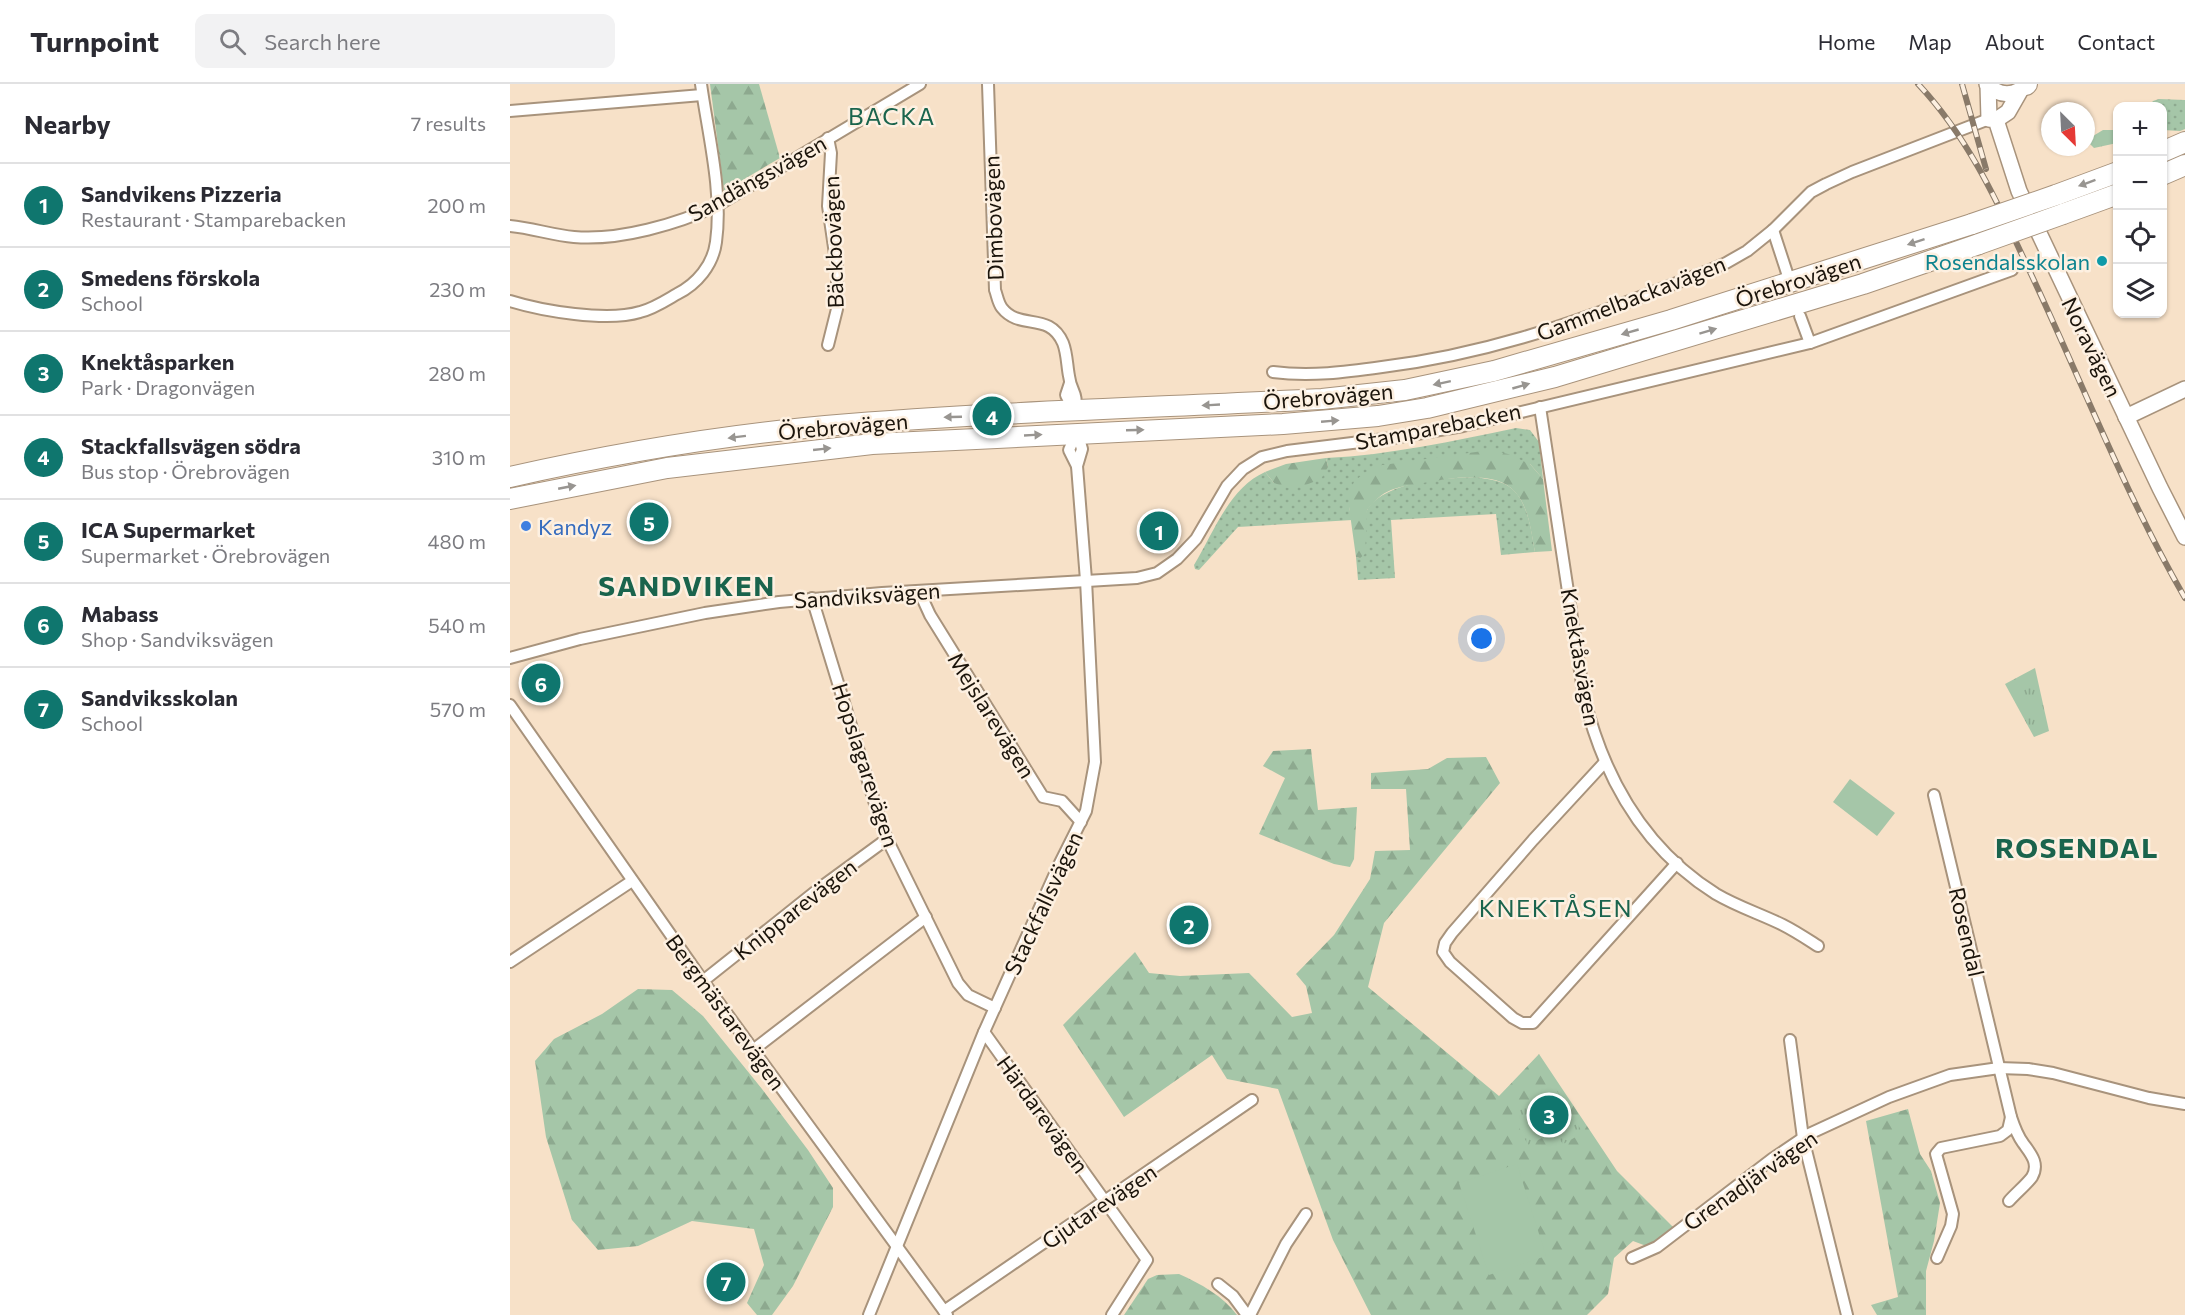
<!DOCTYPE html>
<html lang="en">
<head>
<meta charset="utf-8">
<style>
	:root { --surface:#fff; --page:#f2f2f3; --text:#2b2b33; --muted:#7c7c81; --line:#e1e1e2; --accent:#0f766e }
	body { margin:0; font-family:Commissioner,sans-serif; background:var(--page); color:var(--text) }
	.controls { position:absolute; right:18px; top:18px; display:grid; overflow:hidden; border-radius:12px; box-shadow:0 2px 4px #0004 }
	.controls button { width:54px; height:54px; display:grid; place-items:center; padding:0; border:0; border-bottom:2px solid var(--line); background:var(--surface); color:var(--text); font:30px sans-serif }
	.compass { position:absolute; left:1531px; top:18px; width:54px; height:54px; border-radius:50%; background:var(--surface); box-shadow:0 2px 4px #0004; rotate:156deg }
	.you { position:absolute; left:972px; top:555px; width:21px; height:21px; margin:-15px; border:4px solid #fff; border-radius:50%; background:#1a73e8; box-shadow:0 0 0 9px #1a73e833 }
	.badge { display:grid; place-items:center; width:39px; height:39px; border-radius:50%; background:var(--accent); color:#fff; font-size:20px; font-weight:700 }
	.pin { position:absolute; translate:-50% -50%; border:3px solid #fff; box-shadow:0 2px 6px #0006 }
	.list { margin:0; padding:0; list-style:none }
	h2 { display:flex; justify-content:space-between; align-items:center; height:78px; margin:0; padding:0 24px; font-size:26px }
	h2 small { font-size:20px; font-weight:400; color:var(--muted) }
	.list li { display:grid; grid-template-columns:39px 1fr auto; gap:18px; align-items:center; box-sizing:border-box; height:84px; padding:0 24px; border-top:2px solid var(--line) }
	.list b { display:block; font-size:22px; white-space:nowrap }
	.list p { margin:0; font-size:20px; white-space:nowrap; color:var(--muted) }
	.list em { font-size:20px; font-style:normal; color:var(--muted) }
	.icon { flex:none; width:33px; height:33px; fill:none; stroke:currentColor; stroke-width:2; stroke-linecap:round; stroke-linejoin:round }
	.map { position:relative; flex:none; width:1675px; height:1231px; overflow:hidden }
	header { display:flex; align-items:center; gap:36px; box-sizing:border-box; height:84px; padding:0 30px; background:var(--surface); border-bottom:2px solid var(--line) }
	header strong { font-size:28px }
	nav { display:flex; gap:33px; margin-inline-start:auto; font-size:21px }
	.search { width:420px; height:54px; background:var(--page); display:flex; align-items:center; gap:15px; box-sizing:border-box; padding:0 21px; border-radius:12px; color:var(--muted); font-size:22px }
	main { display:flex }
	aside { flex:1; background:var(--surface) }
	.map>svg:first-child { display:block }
</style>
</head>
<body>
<header>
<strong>Turnpoint</strong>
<div class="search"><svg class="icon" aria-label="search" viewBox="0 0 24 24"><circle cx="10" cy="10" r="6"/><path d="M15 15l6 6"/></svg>Search here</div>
<nav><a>Home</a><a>Map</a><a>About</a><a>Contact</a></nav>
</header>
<main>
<aside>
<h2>Nearby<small>7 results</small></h2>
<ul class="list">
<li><span class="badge">1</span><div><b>Sandvikens Pizzeria</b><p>Restaurant · Stamparebacken</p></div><em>200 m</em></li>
<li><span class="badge">2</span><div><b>Smedens förskola</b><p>School</p></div><em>230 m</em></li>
<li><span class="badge">3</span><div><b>Knektåsparken</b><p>Park · Dragonvägen</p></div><em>280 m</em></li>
<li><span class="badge">4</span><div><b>Stackfallsvägen södra</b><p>Bus stop · Örebrovägen</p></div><em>310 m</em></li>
<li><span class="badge">5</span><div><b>ICA Supermarket</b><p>Supermarket · Örebrovägen</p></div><em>480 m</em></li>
<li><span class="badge">6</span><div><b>Mabass</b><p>Shop · Sandviksvägen</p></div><em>540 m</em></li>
<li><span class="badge">7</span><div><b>Sandviksskolan</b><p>School</p></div><em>570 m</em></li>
</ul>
</aside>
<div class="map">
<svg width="1675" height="1231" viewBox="0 0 1675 1231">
	<defs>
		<pattern id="grass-dots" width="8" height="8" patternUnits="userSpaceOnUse" patternTransform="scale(1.5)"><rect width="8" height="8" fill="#a5c6a8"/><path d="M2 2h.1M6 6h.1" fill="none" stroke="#8da98f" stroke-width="1.8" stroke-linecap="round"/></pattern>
		<pattern id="forest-firs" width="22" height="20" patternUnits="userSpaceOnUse" patternTransform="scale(1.5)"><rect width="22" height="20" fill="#a5c6a8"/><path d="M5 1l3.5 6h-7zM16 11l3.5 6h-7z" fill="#8da98f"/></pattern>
		<pattern id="park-tufts" width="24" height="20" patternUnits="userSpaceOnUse" patternTransform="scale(1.5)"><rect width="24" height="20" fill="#a5c6a8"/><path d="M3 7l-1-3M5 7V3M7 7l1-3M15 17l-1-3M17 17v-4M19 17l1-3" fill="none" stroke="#8da98f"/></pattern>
	</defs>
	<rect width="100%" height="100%" fill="#f7e1c8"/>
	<g fill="url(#grass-dots)">
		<path d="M1649 15 1675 16V45L1670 47 1653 46 1652 22H1639L1643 17Z"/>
		<path d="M1006 344 1020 346 1029 358 1033 395 1020 380 873 381 839 423 842 436 728 443 689 486 685 485 684 481C703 450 719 404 755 388L764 399 818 383 816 374C880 371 943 357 1006 344Z"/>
		<path d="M967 393C976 395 987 396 995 400 1018 412 1021 446 1025 468L991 471 986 430 881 436 885 494 848 496 846 473 850 474C851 465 854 430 858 424 877 397 936 394 967 393Z"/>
	</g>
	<g fill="url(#forest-firs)">
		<path d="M200 0H249L270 74 214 107Z"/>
		<path d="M1593 46H1603L1607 53V59L1584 64 1579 59 1583 52Z"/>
		<path d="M980 366 998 370 1020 380 1033 395 1042 467 1025 468C1021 448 1019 423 1005 408 985 385 938 395 913 399 903 401 891 402 881 406 871 410 864 417 857 426L855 470 850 474 846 473 839 423V408L844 398 854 389 873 381Z"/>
		<path d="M816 374 818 383 811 395 793 402 778 404 764 399 755 388 776 380Z"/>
		<path d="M801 665 808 726 847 723 844 775 840 783 824 780 749 750 775 694 753 682 763 667Z"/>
		<path d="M976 673 990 699 874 839 858 903 989 1012 1029 970 1107 1087 1164 1144 1139 1163 1123 1157 1104 1174 1098 1210 1077 1231H861L823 1156 768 1005 717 995 702 971 614 1033 553 941 625 868 639 889 670 892 739 889 782 933 802 929 796 902 786 890 824 851 860 795 865 767 900 766 896 705H861V689L918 685 937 674Z"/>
		<path d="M128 905 162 906 193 932 252 1005 298 1066 323 1104V1123L283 1202 262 1231H247L237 1219 254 1181 244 1145 182 1137 128 1162 88 1166 62 1136 36 1053 25 977 44 955 92 930Z"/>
		<path d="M1398 1025 1410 1070 1421 1087 1430 1119 1424 1157 1416 1187V1231H1367L1361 1221 1388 1213 1356 1037Z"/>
		<path d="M669 1190C691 1200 713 1212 727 1231H614L638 1195 647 1191Z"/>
	</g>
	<g fill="url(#park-tufts)">
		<path d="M1525 584 1539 647 1524 653 1495 600Z"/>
		<path d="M1045 1004 1073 1049 1053 1060 1044 1048 1018 1061 1002 1030Z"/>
	</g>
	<g fill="#a5c6a8">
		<path d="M1340 695 1385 729 1367 752 1323 718Z"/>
		<path d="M1007 1080 1036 1172 979 1191 949 1099Z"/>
	</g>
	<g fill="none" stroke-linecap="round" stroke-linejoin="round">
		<g stroke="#a8937c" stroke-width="14">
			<g id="street">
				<path d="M478 0 485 206C487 211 488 219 492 224 510 247 539 227 553 259 557 269 557 282 559 292 561 309 569 308 564 327"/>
				<path d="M0 27 192 11"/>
				<path d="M318 54 321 69 318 122 327 184V225L318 261"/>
				<path d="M0 142C22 144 42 151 64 153 109 157 168 140 208 121L410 0"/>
				<path d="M1263 146 1277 189"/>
				<path d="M0 217C32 227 97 238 130 228 143 225 155 217 167 210 187 200 203 181 206 158 213 108 198 50 191 0"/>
				<path d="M1290 232 1300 259"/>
				<path d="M763 288C800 293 836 288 872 283 970 271 1057 242 1148 206 1171 197 1194 189 1216 179L1237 167 1263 146 1301 108 1316 100 1342 88 1479 35"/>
				<path d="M560 299 556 311 564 327"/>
				<path d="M1030 323 1074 613C1094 694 1134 765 1206 810 1228 823 1251 830 1273 841 1285 847 1297 855 1308 862"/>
				<path d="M567 348 559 366 567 382"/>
				<path d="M409 507 420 531 533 713 552 717 571 738"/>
				<path d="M302 514 369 733 377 755 448 899 458 911 485 924"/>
				<path d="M0 574 70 555 195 529 269 518 372 509 627 494 647 489 667 475 686 455 717 402 733 385 752 373 777 367 883 354 953 342 1300 259 1502 186"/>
				<path d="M0 621 193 897 437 1231"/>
				<path d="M1095 678 1023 756 942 849 935 859 933 868 940 878 1003 934 1012 939H1023L1167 779"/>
				<path d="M1424 711 1501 1033C1504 1042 1507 1051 1513 1059 1520 1069 1530 1079 1522 1093 1516 1101 1506 1109 1499 1117"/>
				<path d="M0 878 122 797"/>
				<path d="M193 897 310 804 377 755"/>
				<path d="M474 948 637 1176 602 1231"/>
				<path d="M1280 956 1293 1054 1337 1231"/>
				<path d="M243 966 416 833"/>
				<path d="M1122 1174 1147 1163 1262 1075 1299 1050 1379 1013 1440 991 1489 984 1518 985 1543 989 1639 1014 1675 1020"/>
				<path d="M1427 1174 1441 1142 1443 1130 1426 1070 1431 1064 1490 1052 1498 1046 1501 1033"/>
				<path d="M708 1200 723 1212 737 1231"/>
				<path d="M434 1227 742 1016"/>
				<path d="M359 1231 474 948 548 783 576 727 585 678 576 496 567 382 572 365 567 348"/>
				<path d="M740 1231 776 1160 796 1130"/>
			</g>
		</g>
		<g stroke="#a8937c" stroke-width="18">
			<g id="secondary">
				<path d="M1477 0C1489 13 1505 13 1517 0"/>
				<path d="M1478 1 1479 35 1486 36 1509 107 1650 404 1675 453"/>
				<path d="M1486 36 1498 28 1510 7"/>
				<path d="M1616 333 1675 305"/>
			</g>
		</g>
		<g stroke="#a8937c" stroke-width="22">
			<g id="highway">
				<path d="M1516 1 1517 0"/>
				<path d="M1652 68 1675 58"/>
				<path d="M1652 91 1675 81"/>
				<path d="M1546 111 1608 88"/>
				<path d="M1553 130 1608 110"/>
				<path d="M0 393C97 371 196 354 295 344 467 328 640 324 812 315L895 306 984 287 1161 236 1462 140"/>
				<path d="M0 415 157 384 362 360 773 340 868 332 917 324 1045 293 1353 200 1469 160"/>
			</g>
		</g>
		<use href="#street" stroke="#fff" stroke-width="10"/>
		<use href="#secondary" stroke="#fff" stroke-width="15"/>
		<use href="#highway" stroke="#fff" stroke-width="20"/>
		<g stroke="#897a69" stroke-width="6">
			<g id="rail">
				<path d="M1408 0C1460 55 1489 122 1521 190 1572 298 1615 410 1675 514"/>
				<path d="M1452 0 1476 85"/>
			</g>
		</g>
		<use href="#rail" stroke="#fdf0e1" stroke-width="4" stroke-dasharray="11" stroke-linecap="butt"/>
		<g stroke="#a8937c" stroke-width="22" stroke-linecap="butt">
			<g id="highway-bridge">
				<path d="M1462 140 1546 111"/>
				<path d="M1469 160 1553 130"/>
			</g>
		</g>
		<use href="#highway-bridge" stroke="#fff" stroke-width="20"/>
	</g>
	<defs><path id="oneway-solid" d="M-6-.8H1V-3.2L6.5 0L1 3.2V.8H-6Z" transform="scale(1.5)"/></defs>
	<g fill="#989591">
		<use href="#oneway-solid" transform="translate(1577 99) rotate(160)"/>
		<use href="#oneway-solid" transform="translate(1406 158) rotate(162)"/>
		<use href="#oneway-solid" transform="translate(1198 247) rotate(-17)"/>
		<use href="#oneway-solid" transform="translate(1120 248) rotate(164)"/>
		<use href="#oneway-solid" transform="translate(932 299) rotate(168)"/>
		<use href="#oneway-solid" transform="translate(1011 302) rotate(-16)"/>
		<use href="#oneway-solid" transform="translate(701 321) rotate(177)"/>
		<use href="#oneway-solid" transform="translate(443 333) rotate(178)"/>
		<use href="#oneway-solid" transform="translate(820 337) rotate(-5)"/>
		<use href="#oneway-solid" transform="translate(625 346) rotate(-2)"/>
		<use href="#oneway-solid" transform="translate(523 351) rotate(-3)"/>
		<use href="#oneway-solid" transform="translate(227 353) rotate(173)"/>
		<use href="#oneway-solid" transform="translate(312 365) rotate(-6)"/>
		<use href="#oneway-solid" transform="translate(57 403) rotate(-11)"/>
	</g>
	<circle fill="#0f9aa8" stroke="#fdf0e1" stroke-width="2" cx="1592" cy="177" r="6"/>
	<circle fill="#3f7fe0" stroke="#fdf0e1" stroke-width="2" cx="16" cy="442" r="6"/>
	<g text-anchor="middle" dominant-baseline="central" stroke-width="5" stroke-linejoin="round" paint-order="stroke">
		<g font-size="22" fill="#1b140b" stroke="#fdf0e1">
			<text transform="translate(247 94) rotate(-29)">Sandängsvägen</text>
			<text transform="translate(483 134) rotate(-92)">Dimbovägen</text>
			<text transform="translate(323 158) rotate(-92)">Bäckbovägen</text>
			<text transform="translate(1288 196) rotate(-18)">Örebrovägen</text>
			<text transform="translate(1121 214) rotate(-21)">Gammelbackavägen</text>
			<text transform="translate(1582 263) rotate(64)">Noravägen</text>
			<text transform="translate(818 312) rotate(-5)">Örebrovägen</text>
			<text transform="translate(333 342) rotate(-5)">Örebrovägen</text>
			<text transform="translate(928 342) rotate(-11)">Stamparebacken</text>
			<text transform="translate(357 511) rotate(-4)">Sandviksvägen</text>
			<text transform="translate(1071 573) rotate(80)">Knektåsvägen</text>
			<text transform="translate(482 631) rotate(58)">Mejslarevägen</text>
			<text transform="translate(356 681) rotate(72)">Hopslagarevägen</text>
			<text transform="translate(533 819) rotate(-65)">Stackfallsvägen</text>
			<text transform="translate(285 825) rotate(-38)">Knipparevägen</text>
			<text transform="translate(1457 848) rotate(77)">Rosendal</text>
			<text transform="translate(216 928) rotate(54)">Bergmästarevägen</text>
			<text transform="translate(533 1030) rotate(54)">Härdarevägen</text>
			<text transform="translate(1240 1096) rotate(-35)">Grenadjärvägen</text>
			<text transform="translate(589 1122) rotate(-34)">Gjutarevägen</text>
		</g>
		<g font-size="22" fill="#0d838f" stroke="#fdf0e1" text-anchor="end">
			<text x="1580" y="177">Rosendalsskolan</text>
		</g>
		<g font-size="22" fill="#366cbe" stroke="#fdf0e1" text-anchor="start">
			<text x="28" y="442">Kandyz</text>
		</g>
		<g font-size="24" letter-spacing="1.5" fill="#1a644d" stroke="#fdf0e1">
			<text x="382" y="31">BACKA</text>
			<text x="1046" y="823">KNEKTÅSEN</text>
		</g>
		<g font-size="28" font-weight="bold" letter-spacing="1.5" fill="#1a644d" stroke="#fdf0e1">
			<text x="177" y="501">SANDVIKEN</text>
			<text x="1567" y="763">ROSENDAL</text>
		</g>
	</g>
</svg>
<div class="controls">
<button>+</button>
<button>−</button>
<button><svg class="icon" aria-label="locate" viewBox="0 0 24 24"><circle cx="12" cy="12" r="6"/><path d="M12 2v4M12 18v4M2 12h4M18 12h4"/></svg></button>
<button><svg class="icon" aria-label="layers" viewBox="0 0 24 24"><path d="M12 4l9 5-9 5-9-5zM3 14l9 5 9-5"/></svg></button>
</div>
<svg class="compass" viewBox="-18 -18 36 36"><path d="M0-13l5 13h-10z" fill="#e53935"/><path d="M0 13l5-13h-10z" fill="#7c7c81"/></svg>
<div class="you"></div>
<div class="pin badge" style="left:649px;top:447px">1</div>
<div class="pin badge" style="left:679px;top:841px">2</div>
<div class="pin badge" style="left:1039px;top:1031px">3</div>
<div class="pin badge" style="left:482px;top:332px">4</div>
<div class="pin badge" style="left:139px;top:438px">5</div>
<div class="pin badge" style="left:31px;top:599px">6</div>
<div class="pin badge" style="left:216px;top:1198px">7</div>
</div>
</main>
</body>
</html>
